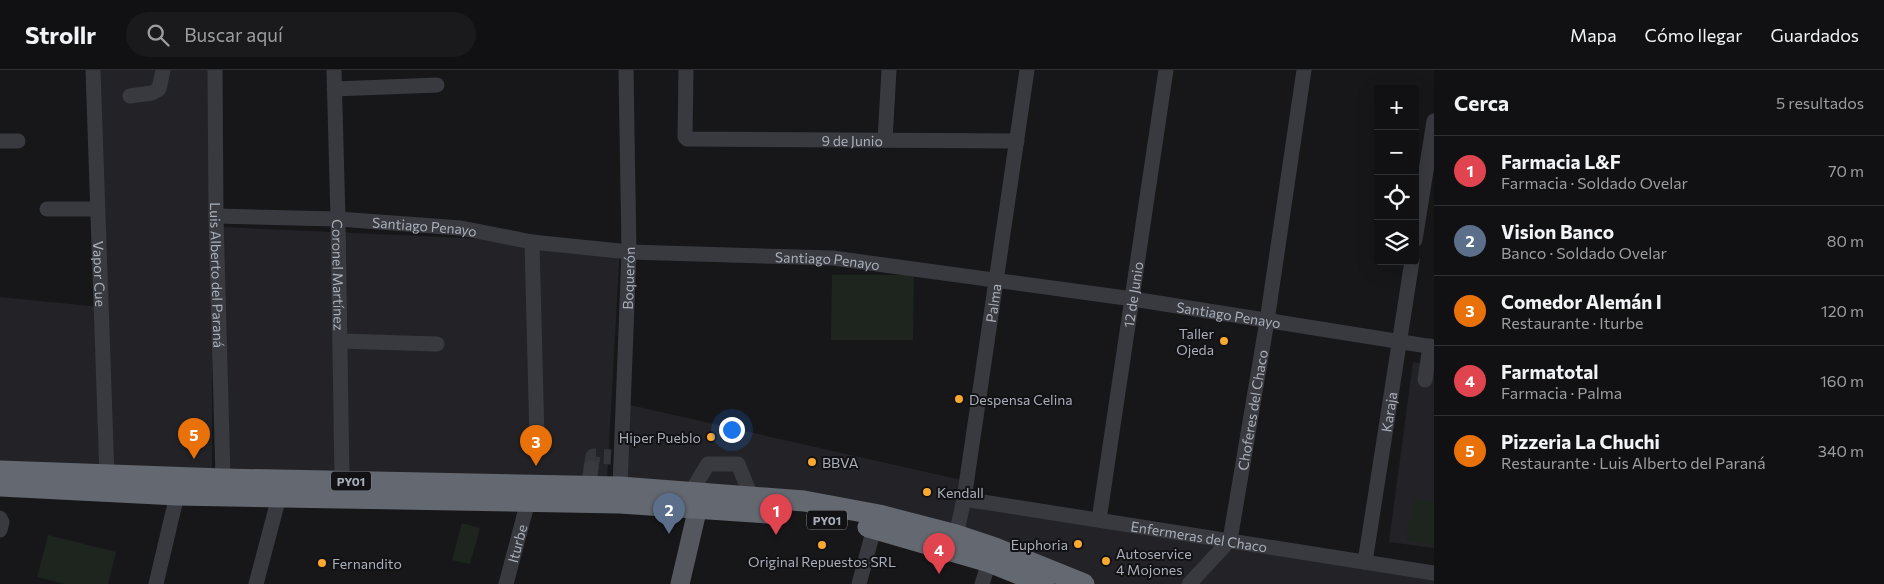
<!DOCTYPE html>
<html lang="es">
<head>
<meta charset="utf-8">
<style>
	:root { --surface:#111114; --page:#1a1a1d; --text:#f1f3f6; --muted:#9c9da0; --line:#303134; --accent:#7c3aed }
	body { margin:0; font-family:Commissioner,sans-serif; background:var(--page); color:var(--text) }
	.controls { position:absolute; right:15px; top:15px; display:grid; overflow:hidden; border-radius:5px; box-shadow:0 5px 20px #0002 }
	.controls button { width:45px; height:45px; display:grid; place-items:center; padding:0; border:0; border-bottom:1px solid var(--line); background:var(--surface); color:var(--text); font:25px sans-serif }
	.you { position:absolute; left:731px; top:359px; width:18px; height:18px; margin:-12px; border:4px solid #fff; border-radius:50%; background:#1a73e8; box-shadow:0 0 0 8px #1a73e833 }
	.badge { display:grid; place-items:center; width:32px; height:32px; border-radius:50%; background:var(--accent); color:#fff; font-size:16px; font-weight:700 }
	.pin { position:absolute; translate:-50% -41px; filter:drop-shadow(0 1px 2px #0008) }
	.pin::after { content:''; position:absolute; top:26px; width:18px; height:15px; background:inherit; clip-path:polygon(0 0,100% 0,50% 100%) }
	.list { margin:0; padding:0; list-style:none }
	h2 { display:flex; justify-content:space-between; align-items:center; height:65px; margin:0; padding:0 20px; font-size:21px }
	h2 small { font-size:16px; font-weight:400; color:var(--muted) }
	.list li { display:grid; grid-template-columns:32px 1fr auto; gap:15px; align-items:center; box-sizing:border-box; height:70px; padding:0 20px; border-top:1px solid var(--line) }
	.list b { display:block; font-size:19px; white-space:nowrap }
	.list p { margin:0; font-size:16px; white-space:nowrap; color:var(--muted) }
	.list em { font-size:16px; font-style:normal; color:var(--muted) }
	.icon { flex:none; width:28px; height:28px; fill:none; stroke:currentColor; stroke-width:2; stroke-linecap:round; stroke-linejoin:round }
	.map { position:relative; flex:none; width:1434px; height:514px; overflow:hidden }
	header { display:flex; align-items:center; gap:30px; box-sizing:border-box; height:70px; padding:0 25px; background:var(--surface); border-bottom:1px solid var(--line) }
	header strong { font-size:24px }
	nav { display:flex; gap:28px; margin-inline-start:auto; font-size:18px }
	.search { width:350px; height:45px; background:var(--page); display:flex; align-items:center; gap:12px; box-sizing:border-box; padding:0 18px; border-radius:28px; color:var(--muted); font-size:19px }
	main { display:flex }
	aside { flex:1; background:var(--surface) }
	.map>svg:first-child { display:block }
	.built { fill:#232327 }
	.green { fill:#1d251e }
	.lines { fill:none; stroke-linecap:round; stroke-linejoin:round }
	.minor-tunnel { stroke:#34353a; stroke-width:15; stroke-dasharray:15 8; stroke-linecap:butt }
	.minor { stroke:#383a3f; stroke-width:15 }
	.major { stroke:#54575e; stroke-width:19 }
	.highway { stroke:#646870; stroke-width:21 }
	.poi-dot { fill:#f9a930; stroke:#121215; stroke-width:2 }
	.labels { text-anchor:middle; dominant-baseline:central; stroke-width:4; stroke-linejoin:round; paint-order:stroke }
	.shield { fill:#121215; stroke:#7c8088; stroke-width:1 }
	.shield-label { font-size:12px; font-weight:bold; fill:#a9afba }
	.street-label { font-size:14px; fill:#a9afba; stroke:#121215 }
	.poi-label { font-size:14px; fill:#a9afba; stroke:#121215; text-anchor:start }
</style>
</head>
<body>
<header>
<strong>Strollr</strong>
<div class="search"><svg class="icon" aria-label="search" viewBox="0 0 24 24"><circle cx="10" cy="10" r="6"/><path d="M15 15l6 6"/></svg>Buscar aquí</div>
<nav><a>Mapa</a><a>Cómo llegar</a><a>Guardados</a></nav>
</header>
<main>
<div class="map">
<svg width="1434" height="514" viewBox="0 0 1434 514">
	<rect width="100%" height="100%" fill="#17171a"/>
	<g class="built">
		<polygon points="93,0 212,0 212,402 0,397 0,227 100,237"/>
		<polygon points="222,157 620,175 607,412 216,403"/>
		<polygon points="1413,292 1434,295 1434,478 1389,472"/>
		<polygon points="621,333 966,411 964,429 1230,470 1186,514 1092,514 948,456 625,411"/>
		<polygon points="1234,474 1434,505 1434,514 1196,514"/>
	</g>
	<g class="green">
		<polygon points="832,205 914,205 913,270 831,270"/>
		<polygon points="1413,430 1434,433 1434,475 1406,470"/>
		<polygon points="462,453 480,458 470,494 452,490"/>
		<polygon points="48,465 116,482 108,514 65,514 37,507"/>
	</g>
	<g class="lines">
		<polyline class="minor-tunnel" points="591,398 593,386 611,387"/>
		<g class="minor">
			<path id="s1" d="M93 0 107 406"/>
			<path id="s2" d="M215 0 216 146 223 409"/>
			<path id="s3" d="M334 0 338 149 342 411"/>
			<path id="s4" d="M686 0 685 67 687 69 1017 71"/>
			<polyline points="334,19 437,15"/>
			<polyline points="130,26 152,23 159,19 163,0"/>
			<polyline points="885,70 889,0"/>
			<polyline points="0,71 18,71"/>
			<polyline points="47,139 96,139"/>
			<path id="s5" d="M216 146 338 149 461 158 532 172 629 182 833 188 1133 229 1434 277"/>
			<polyline points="1415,170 1434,51"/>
			<polyline points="532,172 537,369"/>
			<polyline points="340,271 437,274"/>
			<polyline points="1425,310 1430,276"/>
			<polyline points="589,416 591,398"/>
			<path id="s6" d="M620 417 629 182 626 0"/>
			<polyline points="691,422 708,394 738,394 751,426"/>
			<path id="s7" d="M964 429 1434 503"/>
			<polyline points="0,448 2,452 0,460"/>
			<path id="s8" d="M1099 450 1166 0"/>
			<path id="s9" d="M956 465 964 429 1027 0"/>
			<path id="s10" d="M1365 492 1412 191"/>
			<polyline points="156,514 177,425"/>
			<polyline points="256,514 279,427"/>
			<path id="s11" d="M506 514 528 431"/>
			<polyline points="859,514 874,458"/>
			<polyline points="982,514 989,492"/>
			<path id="s12" d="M1189 514 1230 470 1267 251 1304 0"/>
		</g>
		<polyline class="major" points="680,514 698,437"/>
		<g class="highway">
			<polyline points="0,401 223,409 620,417 804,431 879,445 956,465 995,478 1084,514"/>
			<polyline points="0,416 177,425 620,433 767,443"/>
			<polyline points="868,457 989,492 1044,514"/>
		</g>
	</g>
	<g class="poi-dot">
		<circle cx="1224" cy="271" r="5"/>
		<circle cx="959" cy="329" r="5"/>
		<circle cx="711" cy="367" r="5"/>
		<circle cx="812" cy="392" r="5"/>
		<circle cx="927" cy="422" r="5"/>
		<circle cx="1078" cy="474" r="5"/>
		<circle cx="822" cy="475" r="5"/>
		<circle cx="1106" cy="491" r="5"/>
		<circle cx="322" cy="493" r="5"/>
	</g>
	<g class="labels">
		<g class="shield">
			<rect x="331" y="401.5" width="40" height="19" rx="4"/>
			<rect x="807" y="440.5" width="40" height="19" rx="4"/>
		</g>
		<g class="shield-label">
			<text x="351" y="411">PY01</text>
			<text x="827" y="450">PY01</text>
		</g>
		<g class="street-label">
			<text stroke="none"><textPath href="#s4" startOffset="235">9 de Junio</textPath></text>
			<text stroke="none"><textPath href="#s5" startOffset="209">Santiago Penayo</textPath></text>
			<text stroke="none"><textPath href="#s5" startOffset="614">Santiago Penayo</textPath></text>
			<text stroke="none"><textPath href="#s1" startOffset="204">Vapor Cue</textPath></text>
			<text stroke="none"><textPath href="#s2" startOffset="205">Luis Alberto del Paraná</textPath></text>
			<text stroke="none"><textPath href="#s3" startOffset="205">Coronel Martínez</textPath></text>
			<text stroke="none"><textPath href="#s6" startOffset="209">Boquerón</textPath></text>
			<text stroke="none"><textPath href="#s8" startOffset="228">12 de Junio</textPath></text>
			<text stroke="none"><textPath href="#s9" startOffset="235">Palma</textPath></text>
			<text stroke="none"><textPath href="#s5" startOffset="1019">Santiago Penayo</textPath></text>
			<text stroke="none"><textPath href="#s12" startOffset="192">Choferes del Chaco</textPath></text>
			<text stroke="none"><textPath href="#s10" startOffset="152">Karaja</textPath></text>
			<text stroke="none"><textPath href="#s7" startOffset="238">Enfermeras del Chaco</textPath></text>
			<text stroke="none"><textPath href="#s11" startOffset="42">Iturbe</textPath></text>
		</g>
		<g class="poi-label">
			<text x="1214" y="263" text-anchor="end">Taller<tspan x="1214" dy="16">Ojeda</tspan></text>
			<text x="969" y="329">Despensa Celina</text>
			<text x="701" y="367" text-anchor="end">Hiper Pueblo</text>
			<text x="822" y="392">BBVA</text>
			<text x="937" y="422">Kendall</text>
			<text x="1068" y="474" text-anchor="end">Euphoria</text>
			<text x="1116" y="483">Autoservice<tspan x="1116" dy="16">4 Mojones</tspan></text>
			<text x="822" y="491" text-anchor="middle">Original Repuestos SRL</text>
			<text x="332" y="493">Fernandito</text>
		</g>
	</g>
</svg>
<div class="controls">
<button>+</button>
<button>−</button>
<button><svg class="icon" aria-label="locate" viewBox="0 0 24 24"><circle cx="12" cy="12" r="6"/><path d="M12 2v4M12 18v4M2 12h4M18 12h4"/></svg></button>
<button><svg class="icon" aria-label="layers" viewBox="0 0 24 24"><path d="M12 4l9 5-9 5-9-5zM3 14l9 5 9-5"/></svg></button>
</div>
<div class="you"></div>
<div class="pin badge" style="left:776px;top:465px;background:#e0444e">1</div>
<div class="pin badge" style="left:669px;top:464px;background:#5c6f8a">2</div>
<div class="pin badge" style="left:536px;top:396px;background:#e8710a">3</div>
<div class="pin badge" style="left:939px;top:504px;background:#e0444e">4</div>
<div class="pin badge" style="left:194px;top:389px;background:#e8710a">5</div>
</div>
<aside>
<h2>Cerca<small>5 resultados</small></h2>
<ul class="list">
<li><span class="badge" style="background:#e0444e">1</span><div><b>Farmacia L&amp;F</b><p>Farmacia · Soldado Ovelar</p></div><em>70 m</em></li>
<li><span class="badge" style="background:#5c6f8a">2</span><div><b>Vision Banco</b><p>Banco · Soldado Ovelar</p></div><em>80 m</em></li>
<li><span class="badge" style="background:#e8710a">3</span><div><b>Comedor Alemán I</b><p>Restaurante · Iturbe</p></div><em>120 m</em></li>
<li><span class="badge" style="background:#e0444e">4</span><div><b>Farmatotal</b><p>Farmacia · Palma</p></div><em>160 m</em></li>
<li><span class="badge" style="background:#e8710a">5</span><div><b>Pizzeria La Chuchi</b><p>Restaurante · Luis Alberto del Paraná</p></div><em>340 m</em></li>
</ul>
</aside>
</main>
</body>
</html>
